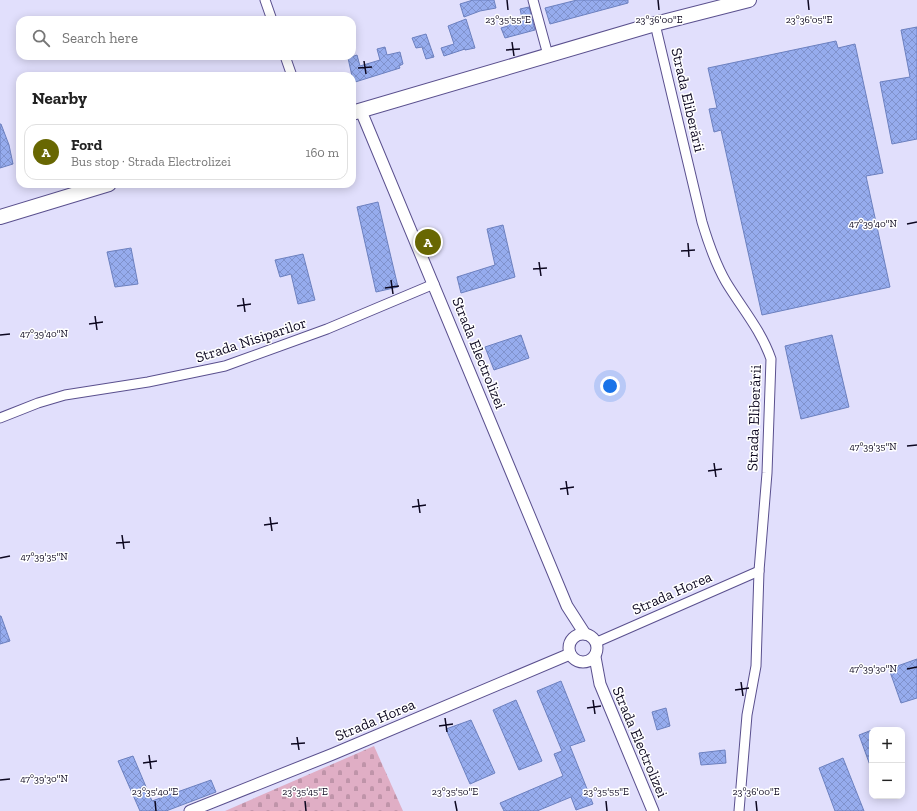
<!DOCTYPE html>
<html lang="en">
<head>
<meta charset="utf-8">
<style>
	:root { --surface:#fff; --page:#f6f6f6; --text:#222; --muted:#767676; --line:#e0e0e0; --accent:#686702 }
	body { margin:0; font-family:"Zilla Slab",serif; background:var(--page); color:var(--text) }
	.controls { position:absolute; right:12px; bottom:12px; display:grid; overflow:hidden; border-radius:8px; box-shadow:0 2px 10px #0003 }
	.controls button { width:36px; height:36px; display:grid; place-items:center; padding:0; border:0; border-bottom:1px solid var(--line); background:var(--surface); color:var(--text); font:20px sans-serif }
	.you { position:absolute; left:610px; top:386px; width:14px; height:14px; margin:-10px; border:3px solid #fff; border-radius:50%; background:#1a73e8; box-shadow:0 0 0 6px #1a73e833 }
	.badge { display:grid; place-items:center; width:26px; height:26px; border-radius:50%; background:var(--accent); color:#fff; font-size:13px; font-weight:700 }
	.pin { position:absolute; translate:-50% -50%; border:2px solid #fff; box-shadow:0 1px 4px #0006 }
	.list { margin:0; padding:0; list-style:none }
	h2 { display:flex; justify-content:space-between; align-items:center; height:52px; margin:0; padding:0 16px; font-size:17px }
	h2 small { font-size:13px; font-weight:400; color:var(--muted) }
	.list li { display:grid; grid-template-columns:26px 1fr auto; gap:12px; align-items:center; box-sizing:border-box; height:56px; margin:0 8px 8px; padding:0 8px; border:1px solid var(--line); border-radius:12px }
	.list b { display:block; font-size:15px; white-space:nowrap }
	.list p { margin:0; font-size:13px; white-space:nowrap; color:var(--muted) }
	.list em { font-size:13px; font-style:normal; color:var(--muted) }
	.icon { flex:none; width:22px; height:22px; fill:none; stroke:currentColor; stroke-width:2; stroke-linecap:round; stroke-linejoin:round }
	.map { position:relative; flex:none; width:917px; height:811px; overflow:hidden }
	.search { position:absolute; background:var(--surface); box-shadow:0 2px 10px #0003; left:16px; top:16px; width:340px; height:44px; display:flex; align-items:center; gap:10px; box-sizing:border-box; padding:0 14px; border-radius:12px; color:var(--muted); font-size:15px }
	.panel { position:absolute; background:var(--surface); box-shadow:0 2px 10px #0003; left:16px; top:72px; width:340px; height:116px; border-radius:12px }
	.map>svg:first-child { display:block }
	.cemetery { fill:url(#cemetery-stones) }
	.building { fill:url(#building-cross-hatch); stroke:#6c80bf }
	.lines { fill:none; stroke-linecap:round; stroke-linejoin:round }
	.minor-casing { stroke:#5a508e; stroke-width:11 }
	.tertiary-casing { stroke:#5a508e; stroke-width:13 }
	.primary-casing { stroke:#5a508e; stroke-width:16 }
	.minor { stroke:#fff; stroke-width:9 }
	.tertiary { stroke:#fff; stroke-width:11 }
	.primary { stroke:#fff; stroke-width:14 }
	.ticks { fill:none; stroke:#0d0820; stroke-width:1.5 }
	.labels { text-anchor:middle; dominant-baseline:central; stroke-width:3; stroke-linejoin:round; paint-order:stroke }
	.street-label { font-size:15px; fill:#0d0820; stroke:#fff }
	.ticks-label { font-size:10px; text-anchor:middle; fill:#0d0820; stroke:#fff; stroke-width:3; stroke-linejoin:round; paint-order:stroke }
</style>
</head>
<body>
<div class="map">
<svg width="917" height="811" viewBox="0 0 917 811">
	<defs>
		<pattern id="cemetery-stones" width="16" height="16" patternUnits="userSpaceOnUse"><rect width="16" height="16" fill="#e0aec5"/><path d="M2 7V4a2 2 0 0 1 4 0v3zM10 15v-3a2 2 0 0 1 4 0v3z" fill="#bf94a9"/></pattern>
		<pattern id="building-cross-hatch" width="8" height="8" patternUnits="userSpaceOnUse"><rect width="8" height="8" fill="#96acee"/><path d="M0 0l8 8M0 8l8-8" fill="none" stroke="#8092cc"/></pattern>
	</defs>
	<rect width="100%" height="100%" fill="#e1dffc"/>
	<polygon class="cemetery" points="374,746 403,811 225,811"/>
	<g class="building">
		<polygon points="473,0 494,0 496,8 480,11 464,17 460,4"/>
		<polygon points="577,0 628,0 628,3 550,24 545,8"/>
		<polygon points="529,7 535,30 505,38 501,28 508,26 507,22 522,18 520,9"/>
		<polygon points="466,19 475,48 465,50 465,49 444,56 441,48 454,44 448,26"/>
		<polygon points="917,27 917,139 892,144 880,82 910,77 901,30"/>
		<polygon points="426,34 434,57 426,59 422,47 416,48 412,38"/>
		<polygon points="836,41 838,48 855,44 883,173 866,176 890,287 762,315 721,130 714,132 709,109 717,108 708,68"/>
		<polygon points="385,47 387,55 400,52 403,64 399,66 400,68 352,83 352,76 348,58 357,55 360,66 380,60 377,49"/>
		<polygon points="0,124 1,124 9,145 13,164 0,168"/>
		<polygon points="378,202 398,287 376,292 357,207"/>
		<polygon points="503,225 515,277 461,293 457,277 495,265 487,229"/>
		<polygon points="131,248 138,284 115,287 107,252"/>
		<polygon points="303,254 315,300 298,304 291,274 280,277 275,260"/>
		<polygon points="521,335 529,358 494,370 485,347"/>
		<polygon points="832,335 849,407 801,419 785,346"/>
		<polygon points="0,616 1,616 10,641 0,644"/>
		<polygon points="917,659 917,698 901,703 889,669"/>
		<polygon points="561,681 585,741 570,746 593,804 576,810 571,797 537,811 504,811 500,803 563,776 554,754 562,751 537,691"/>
		<polygon points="516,700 542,761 519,770 493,710"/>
		<polygon points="666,708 670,726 657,730 652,712"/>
		<polygon points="471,720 495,773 470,784 446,729"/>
		<polygon points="872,730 872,768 871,768 859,735"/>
		<polygon points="725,750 726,763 701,765 699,753"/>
		<polygon points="133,756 152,801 211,780 216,792 166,811 140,811 118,761"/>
		<polygon points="843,758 864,811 835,811 819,768"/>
	</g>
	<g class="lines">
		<g class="minor-casing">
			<g id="minor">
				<polyline points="265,0 272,20"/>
				<polyline points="533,0 548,55"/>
				<path d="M655 24 702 222C708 242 715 263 726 282 741 307 761 330 771 359L767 473 759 571 756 666 747 715 739 811"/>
				<polyline points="285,56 292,76"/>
				<polyline points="0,418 38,403 65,395 148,382 225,366 327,329 434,284"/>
				<polyline points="597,642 759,571"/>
			</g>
		</g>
		<g class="tertiary-casing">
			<g id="tertiary">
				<polyline points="361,111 567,606 585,634"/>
				<circle cx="583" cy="648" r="14"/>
				<polyline points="595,657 600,684 653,811"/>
				<polyline points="190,811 333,754 570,654"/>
			</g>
		</g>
		<g class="primary-casing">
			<g id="primary">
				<polyline points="352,113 655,24 749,0"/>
				<polyline points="0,217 109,184"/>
			</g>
		</g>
		<use href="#minor" class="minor"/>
		<use href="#tertiary" class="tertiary"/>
		<use href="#primary" class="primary"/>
	</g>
	<path class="ticks" d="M507 0 508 10M658 0 659 10M808 0 809 10M512 42 514 56M506 50 520 49M364 61 366 74M358 68 372 67M907 224 917 222M688 243 689 257M681 251 695 250M539 262 541 276M533 269 547 268M391 280 393 294M385 288 399 286M243 298 245 312M237 306 251 304M95 316 97 330M89 324 103 322M0 335 10 334M907 446 917 445M714 463 716 477M708 471 722 469M566 481 568 495M560 489 574 487M418 499 420 513M412 507 426 505M270 517 272 531M264 525 278 523M122 535 124 549M116 543 130 542M0 558 10 556M907 669 917 667M741 682 743 696M735 690 749 688M593 700 595 714M587 708 601 706M445 718 447 732M439 726 453 724M297 737 299 750M291 744 305 743M149 755 151 769M143 763 157 761M0 780 10 779M155 801 156 811M305 801 306 811M455 801 457 811M606 801 607 811M756 801 757 811"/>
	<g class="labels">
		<g class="street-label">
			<text transform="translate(688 100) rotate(77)">Strada Eliberării</text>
			<text transform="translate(251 340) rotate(-18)">Strada Nisiparilor</text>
			<text transform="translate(479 353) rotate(68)">Strada Electrolizei</text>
			<text transform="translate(754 418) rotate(-88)">Strada Eliberării</text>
			<text transform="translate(672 593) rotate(-24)">Strada Horea</text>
			<text transform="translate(375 720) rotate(-23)">Strada Horea</text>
			<text transform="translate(640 742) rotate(67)">Strada Electrolizei</text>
		</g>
	</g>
	<g class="ticks-label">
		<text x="508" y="23">23°35'55"E</text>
		<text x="659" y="23">23°36'00"E</text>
		<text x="809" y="23">23°36'05"E</text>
		<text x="873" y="227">47°39'40"N</text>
		<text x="44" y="337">47°39'40"N</text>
		<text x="873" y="450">47°39'35"N</text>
		<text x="44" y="560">47°39'35"N</text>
		<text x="873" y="672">47°39'30"N</text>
		<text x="44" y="782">47°39'30"N</text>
		<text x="155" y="795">23°35'40"E</text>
		<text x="305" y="795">23°35'45"E</text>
		<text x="455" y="795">23°35'50"E</text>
		<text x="606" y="795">23°35'55"E</text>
		<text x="756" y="795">23°36'00"E</text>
	</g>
</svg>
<div class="controls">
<button>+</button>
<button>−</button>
</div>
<div class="you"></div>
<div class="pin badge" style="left:428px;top:242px">A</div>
<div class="search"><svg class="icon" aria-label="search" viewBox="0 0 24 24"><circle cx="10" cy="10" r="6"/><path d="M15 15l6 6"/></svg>Search here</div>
<section class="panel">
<h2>Nearby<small></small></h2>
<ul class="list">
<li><span class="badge">A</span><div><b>Ford</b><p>Bus stop · Strada Electrolizei</p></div><em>160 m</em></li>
</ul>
</section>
</div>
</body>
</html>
